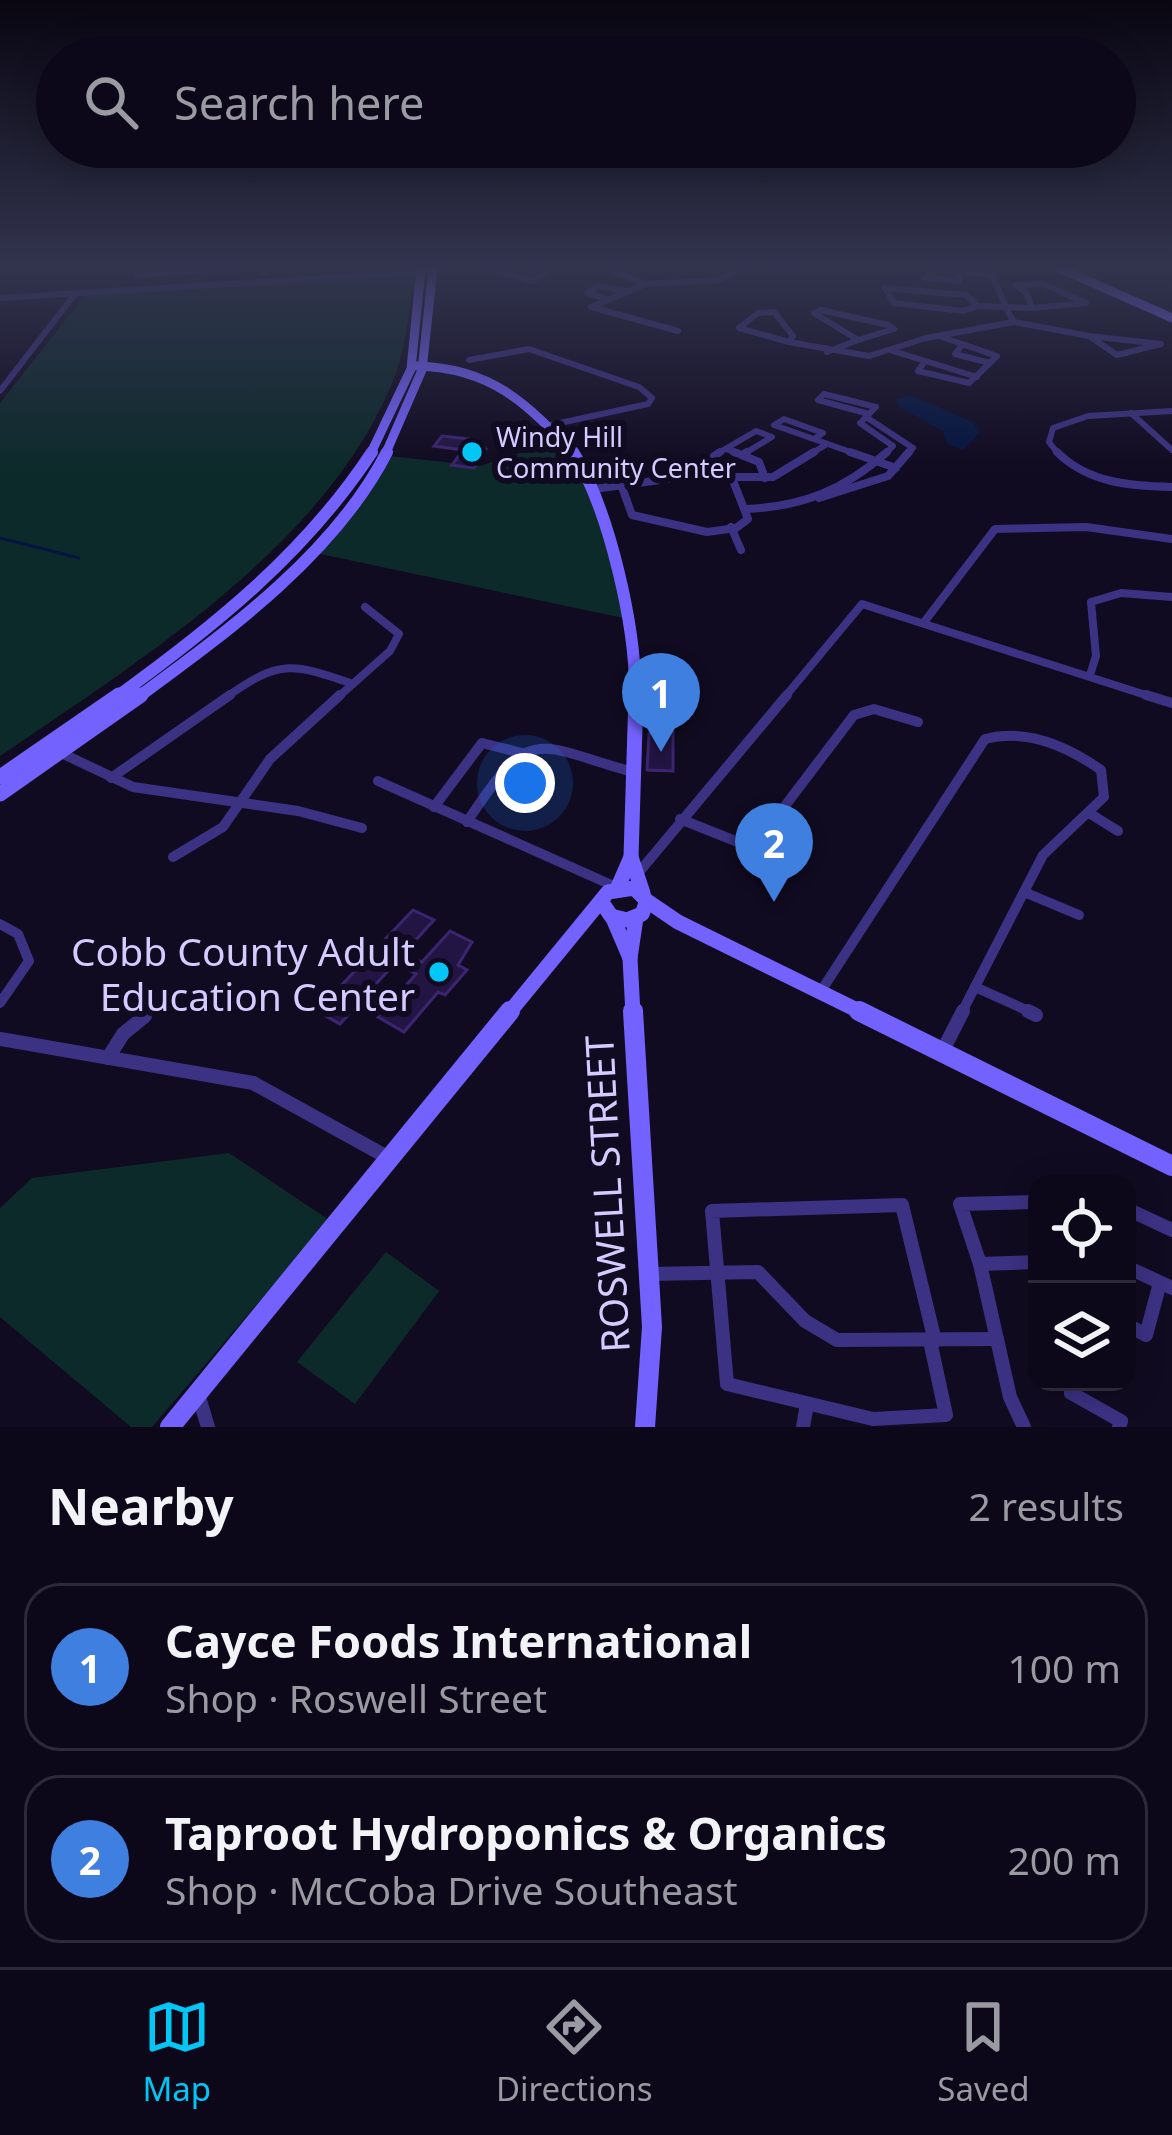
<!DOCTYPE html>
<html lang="en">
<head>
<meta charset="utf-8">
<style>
	:root { --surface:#0d0819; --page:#1b1626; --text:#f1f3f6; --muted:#9a9aa2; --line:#2d2938; --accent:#00c7f6 }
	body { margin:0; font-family:"Noto Sans",sans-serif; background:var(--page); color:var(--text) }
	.controls { position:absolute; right:36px; bottom:36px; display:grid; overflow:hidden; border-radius:24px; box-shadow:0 6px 30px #0003 }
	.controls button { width:108px; height:108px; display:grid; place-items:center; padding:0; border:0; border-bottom:3px solid var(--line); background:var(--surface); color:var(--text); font:60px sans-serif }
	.you { position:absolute; left:525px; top:783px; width:42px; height:42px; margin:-30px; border:9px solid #fff; border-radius:50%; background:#1a73e8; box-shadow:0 0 0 18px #1a73e833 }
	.badge { display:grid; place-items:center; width:78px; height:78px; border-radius:50%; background:var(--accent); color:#fff; font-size:39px; font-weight:700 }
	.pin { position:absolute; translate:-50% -99px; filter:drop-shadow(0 3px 6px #0008) }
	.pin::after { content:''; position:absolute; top:63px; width:42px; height:36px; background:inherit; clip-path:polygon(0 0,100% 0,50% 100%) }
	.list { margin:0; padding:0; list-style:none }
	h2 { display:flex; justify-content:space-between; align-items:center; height:156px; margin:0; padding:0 48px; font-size:51px }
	h2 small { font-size:39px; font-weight:400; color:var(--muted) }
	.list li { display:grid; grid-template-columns:78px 1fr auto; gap:36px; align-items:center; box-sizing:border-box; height:168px; margin:0 24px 24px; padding:0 24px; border:3px solid var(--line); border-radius:36px }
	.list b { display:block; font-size:45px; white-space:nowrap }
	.list p { margin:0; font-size:39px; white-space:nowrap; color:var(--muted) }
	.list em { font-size:39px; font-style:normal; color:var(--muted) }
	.icon { flex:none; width:66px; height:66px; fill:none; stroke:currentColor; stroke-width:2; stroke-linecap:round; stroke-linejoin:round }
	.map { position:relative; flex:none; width:1172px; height:1427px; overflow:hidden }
	.search { position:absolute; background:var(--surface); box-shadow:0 6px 30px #0003; left:36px; right:36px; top:36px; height:132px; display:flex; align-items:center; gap:30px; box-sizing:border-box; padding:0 42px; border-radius:66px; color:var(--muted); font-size:45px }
	.sheet { height:540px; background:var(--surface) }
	nav { display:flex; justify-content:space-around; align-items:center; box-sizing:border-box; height:168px; border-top:3px solid var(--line); background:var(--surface); font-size:33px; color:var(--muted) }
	nav a { display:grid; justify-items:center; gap:6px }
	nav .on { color:var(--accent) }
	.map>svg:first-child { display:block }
	.green { fill:#0d2a2b }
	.water { fill:#051540 }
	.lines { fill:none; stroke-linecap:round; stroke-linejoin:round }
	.stream { stroke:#051540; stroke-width:3 }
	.building { fill:#231543; stroke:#3b2571; stroke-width:3 }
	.street-far3 { stroke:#3c3284; stroke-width:6 }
	.street-far2 { stroke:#3c3284; stroke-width:8 }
	.street-far1 { stroke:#3c3284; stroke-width:10 }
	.street { stroke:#3c3284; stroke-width:14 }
	.secondary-far3 { stroke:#7462ff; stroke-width:9 }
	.secondary-far2 { stroke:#7462ff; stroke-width:12 }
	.secondary-far1 { stroke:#7462ff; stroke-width:15 }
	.secondary { stroke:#7462ff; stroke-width:20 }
	.poi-dot { fill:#00c7f6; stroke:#110b21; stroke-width:4.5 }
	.labels { text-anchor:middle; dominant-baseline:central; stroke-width:12; stroke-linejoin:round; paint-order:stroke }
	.far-poi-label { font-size:27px; fill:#d5cbff; stroke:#110b21; text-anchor:start }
	.near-poi-label { font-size:39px; fill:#d5cbff; stroke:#110b21; text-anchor:end }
	.near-street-label { font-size:39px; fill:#d5cbff; stroke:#110b21 }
</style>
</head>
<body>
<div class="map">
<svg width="1172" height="1427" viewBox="0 0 1172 1427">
	<rect width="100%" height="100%" fill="#110b21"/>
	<g class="green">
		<path d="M415 274C409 305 407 342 396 373 333 541 142 659 0 756V403L86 294Z"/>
		<polygon points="560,440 595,475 620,554 628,619 311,552 389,456 480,466"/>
		<polygon points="229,1153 329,1220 152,1427 131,1427 0,1317 0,1208 32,1178"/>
		<polygon points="386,1252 439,1291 355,1404 297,1362"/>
	</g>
	<polygon class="water" points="910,395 971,421 980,432 963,450 946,443 943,431 899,407 895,400"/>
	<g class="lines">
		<polyline class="stream" points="0,538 79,558"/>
	</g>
	<g class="building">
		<polygon points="442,436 477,440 486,449 474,468 452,465 463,450 434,446"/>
		<polygon points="654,731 673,732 673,771 647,770 649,734"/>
		<polygon points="413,910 434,920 404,953 422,962 450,931 472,942 458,965 467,970 445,995 438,992 404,1032 378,1017 416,974 395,963 340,1024 317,1011"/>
	</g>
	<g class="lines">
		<g class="street-far3">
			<polyline points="264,268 264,273"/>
			<polyline points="486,268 532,281 547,272 531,268"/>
			<polyline points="616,268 613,271 646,284"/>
			<polyline points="774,268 793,268"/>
			<polyline points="938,268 925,278 959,281 957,272 947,268"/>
			<path d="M987 268C1000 287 1002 304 1014 322L1089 336"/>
			<polyline points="957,272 988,274"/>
			<polyline points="136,275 234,268"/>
			<polygon points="1043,284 1086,303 1032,308 1026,292 1015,285"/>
			<polygon points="885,288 966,295 978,306 963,311 894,303"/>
			<polyline points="0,298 421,272"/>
			<polyline points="605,298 587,293 599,286 625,291"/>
			<polyline points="978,306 1032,308"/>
			<polygon points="821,310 888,325 894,329 858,340 814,313"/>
			<polygon points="774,312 793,336 789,342 739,328 758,313"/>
			<polyline points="678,331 591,307 646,284 719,280 742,268"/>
			<polygon points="1089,336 1161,344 1117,355"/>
			<polyline points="789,342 869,356 926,338 1014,322"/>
			<polyline points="962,345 955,354 990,363"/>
			<polyline points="893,351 977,377"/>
			<polyline points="827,352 858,340"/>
			<polyline points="469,360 529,349 639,387 652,398 648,404 546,426"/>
			<polyline points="923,364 918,371 969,383 997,356 939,336"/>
			<polyline points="0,391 75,294"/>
			<polygon points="824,394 876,407 869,414 818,400"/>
			<polyline points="1131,413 1172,450"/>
			<polyline points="869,414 860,423 893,446 884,455"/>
			<polyline points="866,417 913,448 907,455"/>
			<polyline points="814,439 823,433 784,419 774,425 859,455"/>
			<polyline points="726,449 742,455"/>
			<polyline points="715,455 756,431 772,437 742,455"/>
			<polyline points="809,455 827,444"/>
			<polyline points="1059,455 1049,442 1053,428 1088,416 1172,411"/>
		</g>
		<g class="street-far2">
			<polyline points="734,452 759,462 765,478"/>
			<polyline points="850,452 896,468"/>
			<path d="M1057 452C1088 483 1130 486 1172 487"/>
			<polyline points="742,455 747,452"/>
			<polyline points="714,456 720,452"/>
			<polyline points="622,487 632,515 707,532 736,528 748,519 732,478"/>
			<polyline points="594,489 682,477 773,477 814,452"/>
			<polyline points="819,498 888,476 909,452"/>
			<path d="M745 509C802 507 844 490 887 452"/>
			<polyline points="731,527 741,550"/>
			<polyline points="925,621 995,529 1086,527 1172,539"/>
			<polyline points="1090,675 1096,656 1091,602 1121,593 1172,597"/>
			<path d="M225 698C280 659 291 663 353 684"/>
			<polyline points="337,698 390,651 399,634 365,607"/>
			<polyline points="784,698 862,604 1155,698"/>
		</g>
		<g class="street-far1">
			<polyline points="1146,695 1172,703"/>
			<polyline points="59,752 133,787 298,811 362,828"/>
			<polyline points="111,778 230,695"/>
			<polyline points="378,781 616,887"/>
			<polyline points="434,807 482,743 526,754"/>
			<polyline points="1089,813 1118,831"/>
			<polyline points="680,819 753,848 854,715 874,709 918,722"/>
			<path d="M467 822C533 723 532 744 633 772"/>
			<polyline points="173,857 223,827 270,759 340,695"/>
			<polyline points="640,871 787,695"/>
			<polyline points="1024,892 1079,915"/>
			<polyline points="0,924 18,934 29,961 0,1003"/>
			<polyline points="975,987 1035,1014"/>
			<path d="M821 991 985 739C1027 728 1067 746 1101 770L1104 797 1043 855 961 1014"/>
		</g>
		<g class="street">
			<polyline points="1028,1011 1036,1015"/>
			<polyline points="0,1039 253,1083 387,1157"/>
			<polyline points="942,1052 963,1011"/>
			<polyline points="108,1058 123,1034 145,1016"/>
			<polyline points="1127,1209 1172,1230"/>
			<polyline points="980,1264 960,1204 1037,1202"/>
			<polyline points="1127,1267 1172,1288"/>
			<polyline points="649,1274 758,1272 805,1321 837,1340 997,1339"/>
			<polyline points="1127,1325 1146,1335 1160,1283"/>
			<polyline points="930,1341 946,1415 873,1419 727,1384 712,1211 902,1205 935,1341"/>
			<polyline points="1074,1382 1071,1393 1121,1421 1119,1427"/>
			<polyline points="198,1394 208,1427"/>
			<polyline points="803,1427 807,1404"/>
			<polyline points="1024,1427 1010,1397 980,1264 1037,1262"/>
		</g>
		<g class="secondary-far3">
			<polyline points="1059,268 1172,318"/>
			<path d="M417 366C491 368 526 402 575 455"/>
			<polyline points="370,455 411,369 421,268"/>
			<polyline points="385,455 422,370 433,268"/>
		</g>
		<g class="secondary-far2">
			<path d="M573 452C609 508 637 630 635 698"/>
			<path d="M115 698C212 628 305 554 372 452"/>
			<path d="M137 698C227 632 335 554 387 452"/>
		</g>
		<g class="secondary-far1">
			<polyline points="0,777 119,695"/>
			<polyline points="0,794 141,695"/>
			<polyline points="631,857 643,893"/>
			<polyline points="618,887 631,857 636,695"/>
			<polyline points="647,901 678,922 865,1014"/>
			<polyline points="612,916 630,958"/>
			<polyline points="508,1014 608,892 634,888 647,901 642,914 627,920 611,916 603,904"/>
			<polyline points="633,1014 630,958 636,918"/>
		</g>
		<g class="secondary">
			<polyline points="633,1011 652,1327 645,1427"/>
			<polyline points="859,1011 1172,1166"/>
			<polyline points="170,1427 510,1011"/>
		</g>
	</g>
	<linearGradient id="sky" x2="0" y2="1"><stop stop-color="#090612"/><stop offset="0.57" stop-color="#32344e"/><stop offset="1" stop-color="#32344e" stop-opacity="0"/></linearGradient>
	<rect width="1172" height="468" fill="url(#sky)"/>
	<g class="poi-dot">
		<circle cx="472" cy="452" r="12"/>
		<circle cx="439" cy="972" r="12"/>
	</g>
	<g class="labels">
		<g class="far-poi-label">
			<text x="496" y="436">Windy Hill<tspan x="496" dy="31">Community Center</tspan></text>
		</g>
		<g class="near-poi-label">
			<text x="415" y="950">Cobb County Adult<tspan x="415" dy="45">Education Center</tspan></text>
		</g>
		<g class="near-street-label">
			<text transform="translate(606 1194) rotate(-93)">ROSWELL STREET</text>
		</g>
	</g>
</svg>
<div class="controls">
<button><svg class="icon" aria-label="locate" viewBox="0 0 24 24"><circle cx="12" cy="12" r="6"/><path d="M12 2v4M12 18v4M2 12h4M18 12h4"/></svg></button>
<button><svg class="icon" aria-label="layers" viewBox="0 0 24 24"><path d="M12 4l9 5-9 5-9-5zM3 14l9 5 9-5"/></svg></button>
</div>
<div class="you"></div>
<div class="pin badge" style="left:661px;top:752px;background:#3f7fe0">1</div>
<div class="pin badge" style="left:774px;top:902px;background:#3f7fe0">2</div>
<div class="search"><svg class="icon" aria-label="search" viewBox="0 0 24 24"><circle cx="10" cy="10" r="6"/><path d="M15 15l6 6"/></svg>Search here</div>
</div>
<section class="sheet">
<h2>Nearby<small>2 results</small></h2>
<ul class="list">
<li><span class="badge" style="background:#3f7fe0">1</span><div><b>Cayce Foods International</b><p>Shop · Roswell Street</p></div><em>100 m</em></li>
<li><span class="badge" style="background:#3f7fe0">2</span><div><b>Taproot Hydroponics &amp; Organics</b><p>Shop · McCoba Drive Southeast</p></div><em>200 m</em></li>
</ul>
</section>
<nav>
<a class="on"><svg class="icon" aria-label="map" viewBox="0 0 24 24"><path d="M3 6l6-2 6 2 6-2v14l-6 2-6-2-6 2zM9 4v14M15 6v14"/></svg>Map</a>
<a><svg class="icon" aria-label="directions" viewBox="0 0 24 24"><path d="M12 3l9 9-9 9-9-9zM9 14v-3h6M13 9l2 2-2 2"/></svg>Directions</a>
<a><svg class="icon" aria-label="saved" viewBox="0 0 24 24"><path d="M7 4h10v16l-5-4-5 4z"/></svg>Saved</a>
</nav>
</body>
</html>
